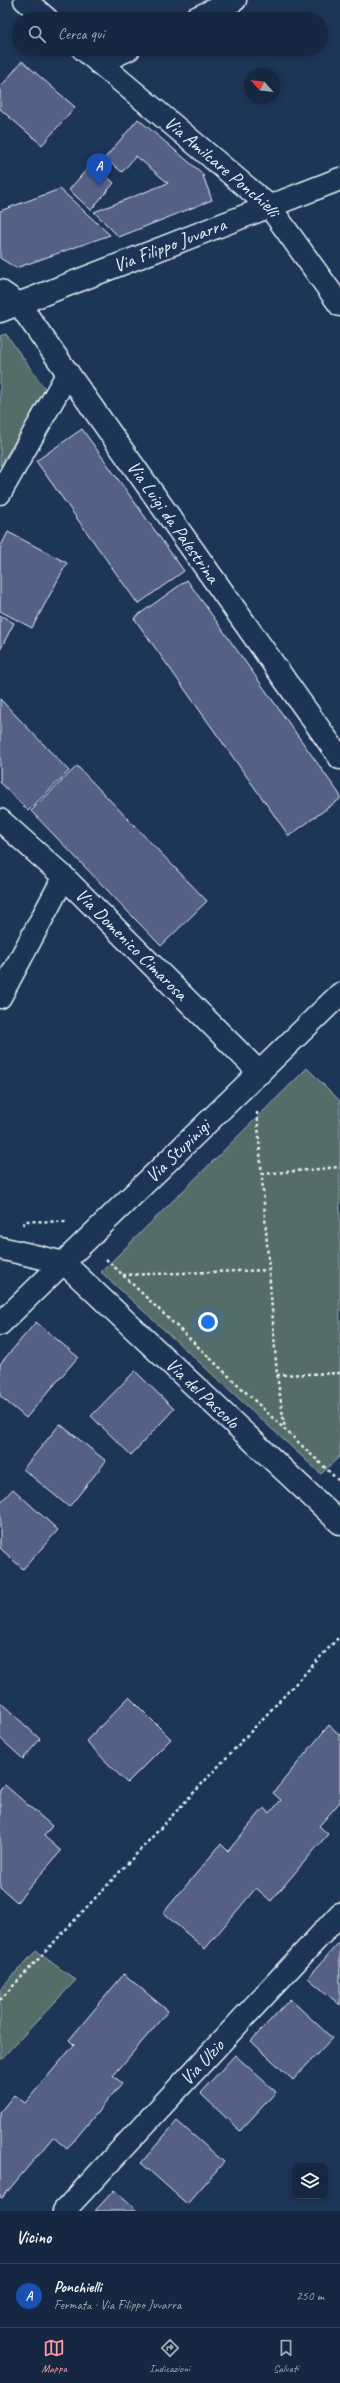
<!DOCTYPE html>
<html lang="it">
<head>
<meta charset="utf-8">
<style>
	:root { --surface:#162841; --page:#1f3048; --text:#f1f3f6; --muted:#9ea6b1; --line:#35445a; --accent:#ff9aa2 }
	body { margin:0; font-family:Caveat,sans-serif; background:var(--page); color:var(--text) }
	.controls { position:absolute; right:12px; bottom:12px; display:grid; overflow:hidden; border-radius:8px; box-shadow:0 2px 6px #0003 }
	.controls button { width:36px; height:36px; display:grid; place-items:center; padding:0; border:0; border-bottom:1px solid var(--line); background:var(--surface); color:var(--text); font:20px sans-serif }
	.compass { position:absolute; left:244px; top:68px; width:36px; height:36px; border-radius:50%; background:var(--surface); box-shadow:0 2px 6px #0003; rotate:297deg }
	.you { position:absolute; left:208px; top:1322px; width:14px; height:14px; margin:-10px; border:3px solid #fff; border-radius:50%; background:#1a73e8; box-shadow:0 0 0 6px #1a73e833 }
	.badge { display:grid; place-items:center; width:26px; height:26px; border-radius:50%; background:var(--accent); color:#fff; font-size:13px; font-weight:700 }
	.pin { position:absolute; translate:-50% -33px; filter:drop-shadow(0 1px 2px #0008) }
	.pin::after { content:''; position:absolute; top:21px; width:14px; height:12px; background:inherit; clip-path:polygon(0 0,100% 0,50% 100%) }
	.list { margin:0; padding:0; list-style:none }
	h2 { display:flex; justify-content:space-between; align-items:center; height:52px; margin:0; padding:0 16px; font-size:17px }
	h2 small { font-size:13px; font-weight:400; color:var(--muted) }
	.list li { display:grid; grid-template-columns:26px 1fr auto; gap:12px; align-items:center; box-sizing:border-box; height:64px; padding:0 16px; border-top:1px solid var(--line) }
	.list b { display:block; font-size:15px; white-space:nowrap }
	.list p { margin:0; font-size:13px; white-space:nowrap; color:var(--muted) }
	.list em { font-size:13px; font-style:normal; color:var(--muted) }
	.icon { flex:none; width:22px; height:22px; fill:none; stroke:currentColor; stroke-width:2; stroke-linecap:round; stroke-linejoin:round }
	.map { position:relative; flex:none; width:340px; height:2211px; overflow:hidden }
	.search { position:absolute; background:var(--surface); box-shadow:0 2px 6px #0003; left:12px; right:12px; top:12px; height:44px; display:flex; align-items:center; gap:10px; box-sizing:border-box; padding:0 14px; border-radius:22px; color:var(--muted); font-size:15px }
	.sheet { height:116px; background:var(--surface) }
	nav { display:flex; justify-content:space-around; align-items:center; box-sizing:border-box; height:56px; border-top:1px solid var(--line); background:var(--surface); font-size:11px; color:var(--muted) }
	nav a { display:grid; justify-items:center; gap:2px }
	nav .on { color:var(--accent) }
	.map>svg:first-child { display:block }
	.green { fill:#556d69; stroke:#9eafb0 }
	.building { fill:#575f86; stroke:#e8f1f8 }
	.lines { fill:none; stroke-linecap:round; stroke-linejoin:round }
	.street-casing { stroke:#e8f1f8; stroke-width:25 }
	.path { stroke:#e8f1f8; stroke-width:2.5; stroke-dasharray:3 3; stroke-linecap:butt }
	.street { stroke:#1d3557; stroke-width:22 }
	.labels { text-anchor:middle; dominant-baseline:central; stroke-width:4; stroke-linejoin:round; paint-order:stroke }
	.street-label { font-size:19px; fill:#e8f1f8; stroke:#1d3557 }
</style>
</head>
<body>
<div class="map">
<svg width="340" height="2211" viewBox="0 0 340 2211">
	<rect width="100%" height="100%" fill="#1d3557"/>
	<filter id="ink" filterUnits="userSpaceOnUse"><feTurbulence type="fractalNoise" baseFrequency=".025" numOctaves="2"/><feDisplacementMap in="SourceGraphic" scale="8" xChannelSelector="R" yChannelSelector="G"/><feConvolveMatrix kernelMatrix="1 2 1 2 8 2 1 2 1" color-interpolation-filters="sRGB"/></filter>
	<g filter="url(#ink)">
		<g class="green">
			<polygon points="6,334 46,390 0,466 0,336"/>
			<polygon points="307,1068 340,1101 340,1456 321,1474 101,1272"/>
			<polygon points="36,1951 76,1980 0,2060 0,1989"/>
		</g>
		<g class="building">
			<polygon points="22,61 75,107 42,145 0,109 0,88"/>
			<polygon points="138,119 202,173 212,200 119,237 94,212 168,183 136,156 122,172 105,158"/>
			<polygon points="92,163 114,183 91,210 69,190"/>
			<polygon points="60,189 110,235 16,268 0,258 0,211"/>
			<polygon points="82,429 184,571 138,604 36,461"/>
			<polygon points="8,532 67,563 32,628 0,611 0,548"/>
			<polygon points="187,580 340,795 340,799 289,836 134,618"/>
			<polygon points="0,615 14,623 0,650"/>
			<polygon points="0,699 69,771 28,811 0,782"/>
			<polygon points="77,766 207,901 161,946 31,811"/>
			<polygon points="36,1322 78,1357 26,1418 0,1396 0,1364"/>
			<polygon points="135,1371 174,1409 131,1455 91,1416"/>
			<polygon points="60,1424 106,1461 69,1507 23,1469"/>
			<polygon points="13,1489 58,1530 23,1569 0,1548 0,1503"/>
			<polygon points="129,1697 171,1739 127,1783 86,1741"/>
			<polygon points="0,1702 40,1739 23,1759 0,1738"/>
			<polygon points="329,1725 340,1735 340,1802 319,1826 328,1834 271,1901 256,1888 205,1949 163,1913 221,1844 228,1851 264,1808 270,1813 281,1800 273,1793"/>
			<polygon points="5,1785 52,1826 44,1836 61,1851 17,1902 0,1887 0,1790"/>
			<polygon points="340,1941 340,2005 308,1978"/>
			<polygon points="124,1974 168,2011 113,2076 122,2083 67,2149 53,2137 2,2198 0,2197 0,2112 14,2095 25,2103 74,2045 69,2040"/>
			<polygon points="290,1999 332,2038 293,2080 251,2041"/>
			<polygon points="235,2055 276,2092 240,2131 200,2093"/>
			<polygon points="177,2121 224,2162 187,2204 141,2163"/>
			<polygon points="114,2190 137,2211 95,2211"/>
		</g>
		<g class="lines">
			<g class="street-casing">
				<g id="street">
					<polyline points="25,0 47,19"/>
					<polyline points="194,19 235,0"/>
					<path id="s1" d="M83 49 269 206 340 305"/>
					<polyline points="99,63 129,49"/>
					<path id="s2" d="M0 291 19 304 340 758"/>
					<path id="s3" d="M0 311 340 179"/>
					<polyline points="0,493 68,373"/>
					<path id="s4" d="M0 820 64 877 260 1073"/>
					<polyline points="0,997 64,877"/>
					<polyline points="0,1248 64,1263"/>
					<path id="s5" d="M64 1263 340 1523"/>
					<path id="s6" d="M0 1324 340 994"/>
					<path id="s7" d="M64 2211 340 1914"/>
				</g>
			</g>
			<g class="path">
				<polyline points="257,1112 277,1375 285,1430"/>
				<polyline points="262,1174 340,1167"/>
				<polyline points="23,1225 25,1221 66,1222"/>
				<polyline points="106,1259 340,1482"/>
				<polyline points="123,1275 269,1270"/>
				<polyline points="277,1375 340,1373"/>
				<polyline points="0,2000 340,1636"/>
			</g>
			<use href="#street" class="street"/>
		</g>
	</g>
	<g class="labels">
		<g class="street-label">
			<text stroke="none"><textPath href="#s1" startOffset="182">Via Amilcare Ponchielli</textPath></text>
			<text stroke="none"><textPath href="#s3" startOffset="182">Via Filippo Juvarra</textPath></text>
			<text stroke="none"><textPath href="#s2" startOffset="290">Via Luigi da Palestrina</textPath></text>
			<text stroke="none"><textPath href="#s4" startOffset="181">Via Domenico Cimarosa</textPath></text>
			<text stroke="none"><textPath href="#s6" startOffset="248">Via Stupinigi</textPath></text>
			<text stroke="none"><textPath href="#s5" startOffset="190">Via del Pascolo</textPath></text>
			<text stroke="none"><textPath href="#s7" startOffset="203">Via Ulzio</textPath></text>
		</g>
	</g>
</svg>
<div class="controls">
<button><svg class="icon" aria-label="layers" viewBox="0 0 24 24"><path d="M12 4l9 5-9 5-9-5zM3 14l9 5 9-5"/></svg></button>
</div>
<svg class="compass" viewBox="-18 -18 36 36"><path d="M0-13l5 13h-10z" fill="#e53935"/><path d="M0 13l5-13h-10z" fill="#9ea6b1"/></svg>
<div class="you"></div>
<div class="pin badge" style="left:99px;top:186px;background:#1a4fb4">A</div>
<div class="search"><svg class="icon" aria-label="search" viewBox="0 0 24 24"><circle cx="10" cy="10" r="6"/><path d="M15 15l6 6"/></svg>Cerca qui</div>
</div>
<section class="sheet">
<h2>Vicino<small></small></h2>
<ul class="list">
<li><span class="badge" style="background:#1a4fb4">A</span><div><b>Ponchielli</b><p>Fermata · Via Filippo Juvarra</p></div><em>250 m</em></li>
</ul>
</section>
<nav>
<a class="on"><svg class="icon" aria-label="map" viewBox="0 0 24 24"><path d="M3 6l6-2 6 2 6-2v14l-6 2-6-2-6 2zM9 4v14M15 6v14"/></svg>Mappa</a>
<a><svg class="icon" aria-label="directions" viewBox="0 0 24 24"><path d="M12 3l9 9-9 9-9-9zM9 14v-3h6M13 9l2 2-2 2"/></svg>Indicazioni</a>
<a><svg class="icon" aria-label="saved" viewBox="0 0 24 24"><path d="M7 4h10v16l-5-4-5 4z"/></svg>Salvati</a>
</nav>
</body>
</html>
